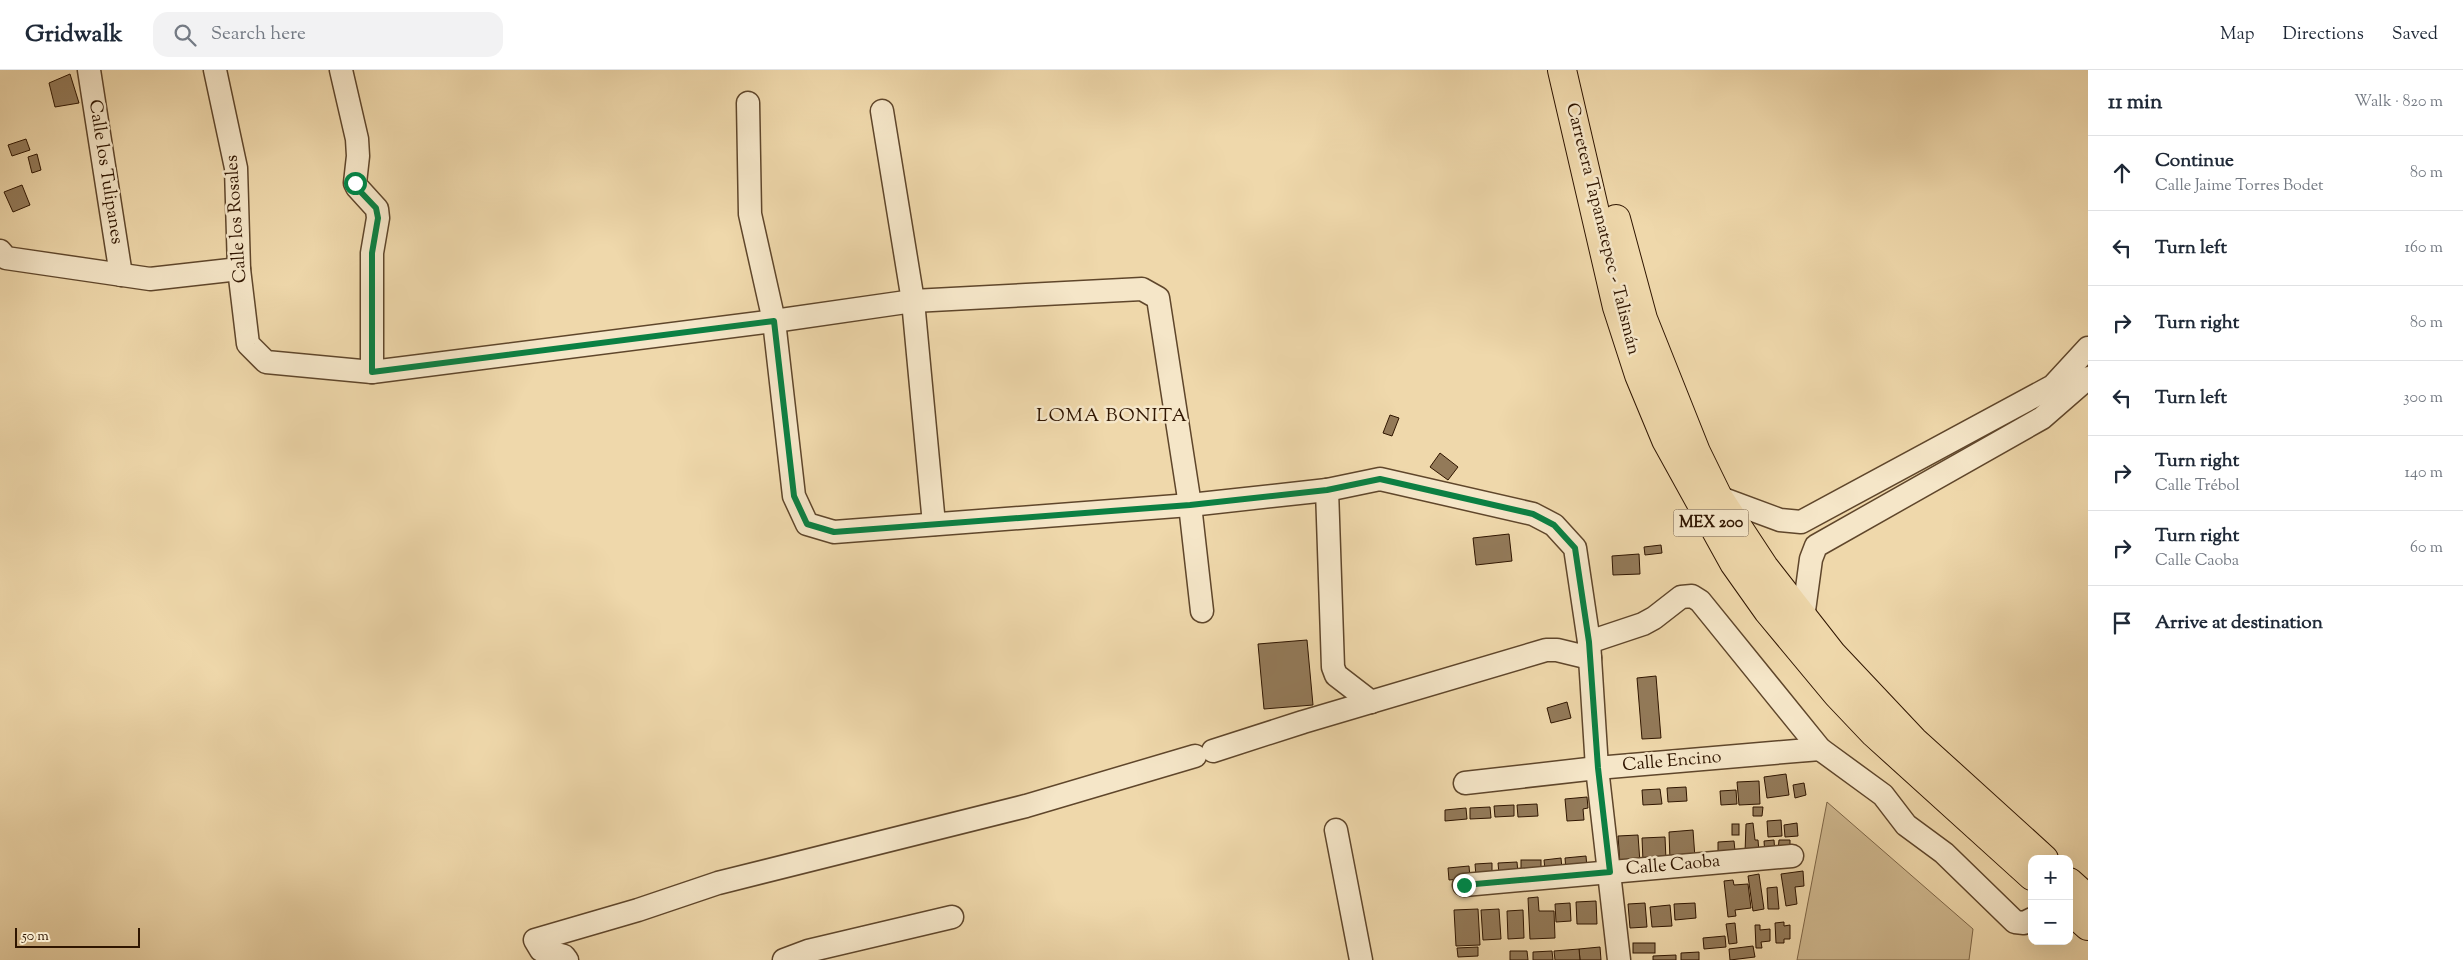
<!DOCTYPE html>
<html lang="en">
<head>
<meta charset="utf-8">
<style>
	:root { --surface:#fff; --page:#f2f2f3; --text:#1f2937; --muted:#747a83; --line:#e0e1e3 }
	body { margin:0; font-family:"Sorts Mill Goudy",serif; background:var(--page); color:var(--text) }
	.controls { position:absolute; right:15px; bottom:15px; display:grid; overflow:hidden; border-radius:10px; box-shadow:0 5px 20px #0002 }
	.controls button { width:45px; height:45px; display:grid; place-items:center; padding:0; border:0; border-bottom:1px solid var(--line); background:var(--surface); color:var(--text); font:25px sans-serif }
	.scale { position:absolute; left:15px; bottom:12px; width:125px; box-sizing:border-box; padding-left:5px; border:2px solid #2f1500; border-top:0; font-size:14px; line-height:18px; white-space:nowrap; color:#2f1500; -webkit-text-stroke:4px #f5e6c8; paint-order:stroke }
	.stop { position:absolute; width:15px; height:15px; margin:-11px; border:4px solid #0b8043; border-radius:50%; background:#fff }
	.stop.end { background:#0b8043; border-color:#fff; box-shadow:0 1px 5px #0008 }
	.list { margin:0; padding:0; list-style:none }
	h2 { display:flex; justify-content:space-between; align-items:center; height:65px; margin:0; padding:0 20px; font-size:21px }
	h2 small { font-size:16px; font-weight:400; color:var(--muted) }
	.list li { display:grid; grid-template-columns:32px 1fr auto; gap:15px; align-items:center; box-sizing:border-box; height:75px; padding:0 20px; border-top:1px solid var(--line) }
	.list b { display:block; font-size:19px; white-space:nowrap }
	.list p { margin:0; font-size:16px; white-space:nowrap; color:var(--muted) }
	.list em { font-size:16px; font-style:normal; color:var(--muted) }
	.icon { flex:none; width:28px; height:28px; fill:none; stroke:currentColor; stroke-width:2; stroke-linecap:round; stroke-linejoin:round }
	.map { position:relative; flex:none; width:2088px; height:890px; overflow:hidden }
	header { display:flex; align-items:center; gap:30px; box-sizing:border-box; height:70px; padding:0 25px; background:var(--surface); border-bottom:1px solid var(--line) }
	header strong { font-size:24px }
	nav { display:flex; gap:28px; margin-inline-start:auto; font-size:18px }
	.search { width:350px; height:45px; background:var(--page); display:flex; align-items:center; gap:12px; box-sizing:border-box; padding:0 18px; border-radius:15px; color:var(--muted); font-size:19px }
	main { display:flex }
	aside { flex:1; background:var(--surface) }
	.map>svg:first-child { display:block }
	.green { fill:#ceb78e; stroke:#7e6647 }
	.building { fill:#937a59; stroke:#2f1500 }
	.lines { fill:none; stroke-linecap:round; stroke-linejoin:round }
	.minor-casing { stroke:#5f462b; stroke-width:25 }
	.highway-casing { stroke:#2f1500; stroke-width:30 }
	.minor { stroke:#f5e6c8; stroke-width:22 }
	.highway { stroke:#efd8ab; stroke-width:28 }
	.route { stroke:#0b8043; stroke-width:6 }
	.labels { text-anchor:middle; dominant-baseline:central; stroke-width:5; stroke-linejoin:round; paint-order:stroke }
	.shield { fill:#f5e6c8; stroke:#6a543c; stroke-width:1 }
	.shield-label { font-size:16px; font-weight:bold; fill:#2f1500 }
	.street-label { font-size:18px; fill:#2f1500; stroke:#f5e6c8 }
	.neighbourhood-label { font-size:19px; letter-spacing:1px; fill:#2f1500; stroke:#f5e6c8 }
</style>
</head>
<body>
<header>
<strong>Gridwalk</strong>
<div class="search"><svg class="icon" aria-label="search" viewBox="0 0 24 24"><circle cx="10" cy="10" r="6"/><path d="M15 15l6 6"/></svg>Search here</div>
<nav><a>Map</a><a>Directions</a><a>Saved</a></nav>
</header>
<main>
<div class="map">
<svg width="2088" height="890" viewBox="0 0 2088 890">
	<rect width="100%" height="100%" fill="#efd8ab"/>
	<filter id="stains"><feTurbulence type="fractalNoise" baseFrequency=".004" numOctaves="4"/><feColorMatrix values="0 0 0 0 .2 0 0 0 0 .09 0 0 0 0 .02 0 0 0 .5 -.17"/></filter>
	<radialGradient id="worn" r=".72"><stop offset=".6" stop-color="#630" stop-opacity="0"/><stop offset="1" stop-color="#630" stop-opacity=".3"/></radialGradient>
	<polygon class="green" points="1827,732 1973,859 1969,890 1797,890"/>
	<g class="building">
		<polygon points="70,4 79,33 55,37 49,13"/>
		<polygon points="26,69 30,80 12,86 8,75"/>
		<polygon points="37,84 41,100 32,103 28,87"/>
		<polygon points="22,115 30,135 13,142 4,122"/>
		<polygon points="1390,345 1399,348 1392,366 1383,363"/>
		<polygon points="1440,383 1458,397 1448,410 1430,397"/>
		<polygon points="1509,464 1512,491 1476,495 1473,468"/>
		<polygon points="1661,475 1662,483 1645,485 1644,477"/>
		<polygon points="1639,484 1640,504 1613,505 1612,486"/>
		<polygon points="1307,570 1313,635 1264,639 1258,574"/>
		<polygon points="1656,606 1661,668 1642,669 1637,608"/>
		<polygon points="1567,632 1571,648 1551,653 1547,638"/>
		<polygon points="1786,704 1789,725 1767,728 1764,707"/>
		<polygon points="1759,711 1760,734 1739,735 1737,712"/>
		<polygon points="1804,713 1806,725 1795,728 1793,715"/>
		<polygon points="1686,717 1687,731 1668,732 1667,718"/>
		<polygon points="1660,719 1662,734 1643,735 1642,720"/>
		<polygon points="1736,720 1737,734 1721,735 1720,721"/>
		<polygon points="1587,727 1588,738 1583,739 1584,750 1567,751 1565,729"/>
		<polygon points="1537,734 1538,746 1518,747 1517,735"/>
		<polygon points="1514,735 1514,746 1495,747 1494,736"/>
		<polygon points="1490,737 1491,748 1470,749 1470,738"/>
		<polygon points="1753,737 1763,737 1762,746 1753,746"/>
		<polygon points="1466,738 1467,749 1445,751 1445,740"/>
		<polygon points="1781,750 1782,766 1768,767 1767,751"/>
		<polygon points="1753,753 1755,770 1758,770 1759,782 1745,783 1746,754"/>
		<polygon points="1797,753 1798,766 1785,767 1784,755"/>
		<rect x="1732" y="754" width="7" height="11"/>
		<polygon points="1693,760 1695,788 1670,790 1669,762"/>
		<polygon points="1638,765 1640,793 1620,794 1618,766"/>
		<polygon points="1665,767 1666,790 1643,791 1642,768"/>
		<polygon points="1774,770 1775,784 1765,785 1764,771"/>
		<polygon points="1779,770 1790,770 1790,781 1778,781"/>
		<polygon points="1734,771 1735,781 1718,783 1718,772"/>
		<polygon points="1586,786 1587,798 1566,800 1565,788"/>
		<polygon points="1561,788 1562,799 1545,800 1544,790"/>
		<rect x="1521" y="790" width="20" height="11"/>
		<polygon points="1517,792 1518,803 1499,804 1498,793"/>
		<polygon points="1492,793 1492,805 1476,806 1475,794"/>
		<polygon points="1469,796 1470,808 1449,810 1448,798"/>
		<polygon points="1803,801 1804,816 1795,817 1797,834 1786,836 1781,804"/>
		<polygon points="1759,804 1764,839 1753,841 1748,806"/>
		<polygon points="1733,810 1734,815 1748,814 1751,838 1735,840 1736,846 1728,847 1724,811"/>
		<polygon points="1777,817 1779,839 1768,839 1767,818"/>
		<polygon points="1538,827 1539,841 1554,841 1555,868 1530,869 1528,828"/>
		<polygon points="1596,831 1597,854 1577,854 1576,832"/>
		<polygon points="1570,833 1571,851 1556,852 1555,834"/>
		<polygon points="1645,833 1647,857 1630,858 1628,834"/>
		<polygon points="1695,833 1696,848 1675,850 1674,834"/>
		<polygon points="1670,835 1672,856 1652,857 1650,837"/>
		<polygon points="1478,839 1480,875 1456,876 1454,840"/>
		<polygon points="1499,839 1501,869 1483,870 1481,840"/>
		<polygon points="1523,840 1524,868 1508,869 1507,841"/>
		<polygon points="1784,852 1784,856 1790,855 1790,869 1784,869 1784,873 1776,873 1775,853"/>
		<polygon points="1735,853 1737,873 1729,874 1726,854"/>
		<polygon points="1755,855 1760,855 1760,860 1770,859 1770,871 1761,872 1762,878 1756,878"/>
		<polygon points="1725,866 1726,877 1704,879 1703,868"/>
		<rect x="1633" y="873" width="22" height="10"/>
		<polygon points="1753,876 1755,887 1730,890 1729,879"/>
		<polygon points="1478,877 1478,886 1458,887 1457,878"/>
		<polygon points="1600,877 1601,890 1580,890 1579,879"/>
		<polygon points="1579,879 1580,890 1555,890 1554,881"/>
		<polygon points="1510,881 1527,881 1528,890 1510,890"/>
		<polygon points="1552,881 1553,890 1533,890 1533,882"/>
		<polygon points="1699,882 1699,890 1681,890 1681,883"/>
		<polygon points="1676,885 1676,890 1653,890 1653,886"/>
	</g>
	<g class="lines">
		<g class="minor-casing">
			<g id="minor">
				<polyline points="89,0 121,205"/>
				<polyline points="215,0 236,98 239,199 248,274 266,292 372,302 774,251 913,231 1142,219 1158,228 1190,435 1202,541"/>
				<polyline points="341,0 357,69 358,86 355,113 357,117 377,139 378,148 372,183 372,302"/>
				<polyline points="748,33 750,144 774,251 794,426 807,454 834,462 1190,435 1327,420 1380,409 1533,444 1554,455 1575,478 1589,572 1597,698 1619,890"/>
				<polyline points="882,41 913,231 934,454"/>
				<polyline points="0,181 6,188 150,209 239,199"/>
				<polyline points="1327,420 1333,597 1336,605 1371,632"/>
				<polyline points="1718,427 1780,450 1801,452 2053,316 2088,278"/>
				<polyline points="1803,548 1811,489 1816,476 2042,348 2088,308"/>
				<polyline points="1589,572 1643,554 1654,548 1681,527 1692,526 1700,531 1820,679 1883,725 1906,755 1944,783 2015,852 2024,853 2032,849"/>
				<polyline points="1213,681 1303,652 1546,580 1557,580 1590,588"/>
				<polyline points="1465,713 1597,698 1820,679"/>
				<polyline points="1336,760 1361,890"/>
				<polyline points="1464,815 1792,786"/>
				<polyline points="567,890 564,886 541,880 535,870 638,840 718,813 1026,736 1195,686"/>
				<polyline points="784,890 808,881 952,847"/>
			</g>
		</g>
		<g class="highway-casing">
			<g id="highway">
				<polyline points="1562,0 1617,237 1639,305 1666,370 1734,493 1768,541 1837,624 1874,663 2032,806"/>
				<polyline points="1616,149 1643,249 1696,382 1718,427 1764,497 1832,584 1914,671 2044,789"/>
				<polyline points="2069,812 2088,829"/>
				<polyline points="2069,839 2088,856"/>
			</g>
		</g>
		<use href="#minor" class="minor"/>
		<use href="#highway" class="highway"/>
	</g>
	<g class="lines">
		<polyline class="route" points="355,113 357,118 376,138 378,148 372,183 372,302 774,251 794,426 807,454 834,462 1190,435 1327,420 1380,409 1533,444 1554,455 1575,478 1589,572 1598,698 1610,802 1464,815"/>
	</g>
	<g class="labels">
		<rect class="shield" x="1673.5" y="439.5" width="75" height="27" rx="4"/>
		<g class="shield-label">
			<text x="1711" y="453">MEX 200</text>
		</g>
		<g class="street-label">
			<text transform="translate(105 102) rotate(81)">Calle los Tulipanes</text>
			<text transform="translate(237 149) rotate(-94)">Calle los Rosales</text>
			<text transform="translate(1602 159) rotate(76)">Carretera Tapanatepec - Talismán</text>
			<text transform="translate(1672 692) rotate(-5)">Calle Encino</text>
			<text transform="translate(1673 796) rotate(-5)">Calle Caoba</text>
		</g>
		<g class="neighbourhood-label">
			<text x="1112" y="346">LOMA BONITA</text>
		</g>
	</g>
	<rect width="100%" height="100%" filter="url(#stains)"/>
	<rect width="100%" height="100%" fill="url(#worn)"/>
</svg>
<div class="controls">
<button>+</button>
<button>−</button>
</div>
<div class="scale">50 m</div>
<div class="stop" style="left:355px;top:113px"></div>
<div class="stop end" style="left:1464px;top:815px"></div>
</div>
<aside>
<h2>11 min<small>Walk · 820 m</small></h2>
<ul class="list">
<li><svg class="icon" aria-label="ahead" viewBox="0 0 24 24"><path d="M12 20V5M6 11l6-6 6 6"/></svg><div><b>Continue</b><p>Calle Jaime Torres Bodet</p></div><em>80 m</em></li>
<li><svg class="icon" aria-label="left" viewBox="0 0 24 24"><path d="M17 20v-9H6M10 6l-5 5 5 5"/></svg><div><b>Turn left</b></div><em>160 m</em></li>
<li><svg class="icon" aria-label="right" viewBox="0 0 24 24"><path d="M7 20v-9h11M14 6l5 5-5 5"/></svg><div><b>Turn right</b></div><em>80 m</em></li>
<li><svg class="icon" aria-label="left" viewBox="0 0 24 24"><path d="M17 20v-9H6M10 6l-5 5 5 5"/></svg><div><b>Turn left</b></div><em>300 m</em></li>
<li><svg class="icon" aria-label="right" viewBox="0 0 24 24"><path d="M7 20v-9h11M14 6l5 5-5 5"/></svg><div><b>Turn right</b><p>Calle Trébol</p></div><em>140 m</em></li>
<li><svg class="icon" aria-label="right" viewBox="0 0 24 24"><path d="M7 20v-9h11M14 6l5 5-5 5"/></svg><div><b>Turn right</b><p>Calle Caoba</p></div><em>60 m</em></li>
<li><svg class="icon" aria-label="arrive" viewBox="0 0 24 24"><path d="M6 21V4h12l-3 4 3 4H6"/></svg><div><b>Arrive at destination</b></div></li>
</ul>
</aside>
</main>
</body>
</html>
